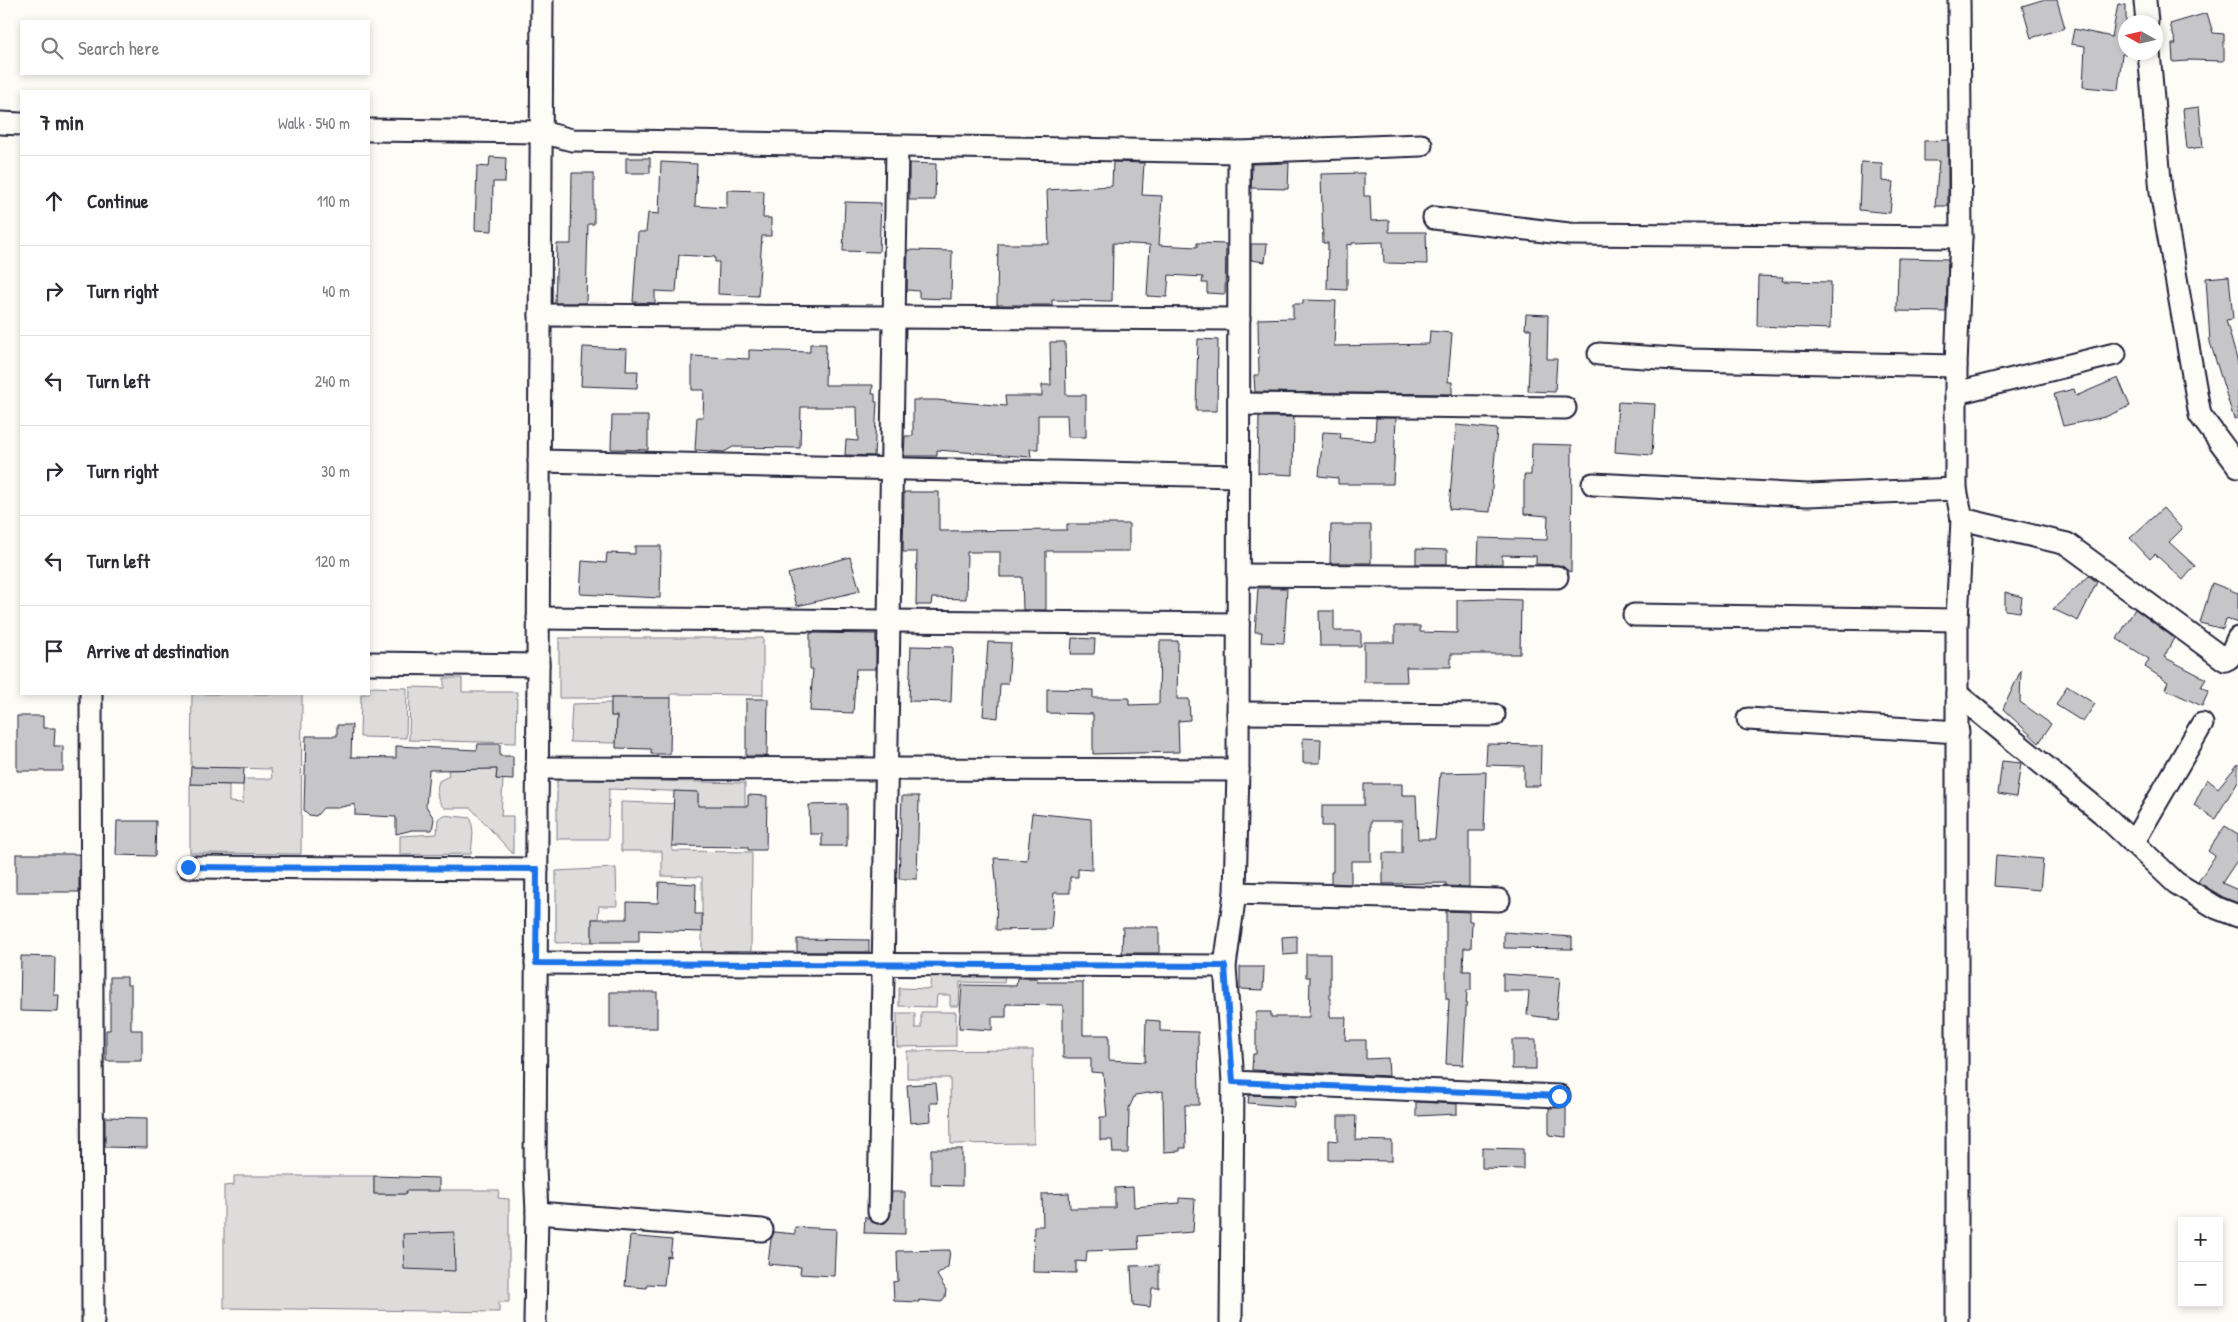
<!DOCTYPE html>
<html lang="en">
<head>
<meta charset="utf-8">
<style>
	:root { --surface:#fff; --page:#f2f2f3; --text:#2b2b33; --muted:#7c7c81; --line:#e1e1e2 }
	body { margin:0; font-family:"Patrick Hand",sans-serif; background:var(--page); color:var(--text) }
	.controls { position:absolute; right:15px; bottom:15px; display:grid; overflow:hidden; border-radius:0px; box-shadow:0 2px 8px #0003 }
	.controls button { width:45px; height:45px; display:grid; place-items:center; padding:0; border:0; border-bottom:1px solid var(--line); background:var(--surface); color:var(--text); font:25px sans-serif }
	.compass { position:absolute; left:2118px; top:15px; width:45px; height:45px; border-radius:50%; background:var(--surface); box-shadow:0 2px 8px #0003; rotate:278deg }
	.stop { position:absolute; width:15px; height:15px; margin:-11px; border:4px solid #1a73e8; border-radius:50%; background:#fff }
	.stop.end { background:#1a73e8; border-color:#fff; box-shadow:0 1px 5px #0008 }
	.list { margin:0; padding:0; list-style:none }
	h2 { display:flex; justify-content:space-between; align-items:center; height:65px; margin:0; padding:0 20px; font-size:21px }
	h2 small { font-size:16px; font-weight:400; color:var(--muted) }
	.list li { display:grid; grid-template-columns:32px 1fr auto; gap:15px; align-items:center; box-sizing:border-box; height:90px; padding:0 20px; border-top:1px solid var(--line) }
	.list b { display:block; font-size:19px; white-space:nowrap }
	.list em { font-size:16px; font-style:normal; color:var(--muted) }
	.icon { flex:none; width:28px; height:28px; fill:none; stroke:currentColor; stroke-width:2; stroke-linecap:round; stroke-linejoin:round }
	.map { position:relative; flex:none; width:2238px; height:1322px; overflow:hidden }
	.search { position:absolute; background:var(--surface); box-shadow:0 2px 8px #0003; left:20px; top:20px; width:350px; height:55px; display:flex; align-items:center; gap:12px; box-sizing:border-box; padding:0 18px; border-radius:0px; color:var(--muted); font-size:19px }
	.panel { position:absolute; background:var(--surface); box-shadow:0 2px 8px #0003; left:20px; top:90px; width:350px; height:605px; border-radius:0px }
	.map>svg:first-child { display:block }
	.green { fill:#dddcdb; stroke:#807f8b }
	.building { fill:#c6c6c8; stroke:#22223b }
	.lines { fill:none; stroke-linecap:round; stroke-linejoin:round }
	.minor-casing { stroke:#22223b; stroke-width:25 }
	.minor { stroke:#fdfcf7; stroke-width:21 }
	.route { stroke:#1a73e8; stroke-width:6 }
</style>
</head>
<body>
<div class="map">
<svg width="2238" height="1322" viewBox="0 0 2238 1322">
	<rect width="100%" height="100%" fill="#fdfcf7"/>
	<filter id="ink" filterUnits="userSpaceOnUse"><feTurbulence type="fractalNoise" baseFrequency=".02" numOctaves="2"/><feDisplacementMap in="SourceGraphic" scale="10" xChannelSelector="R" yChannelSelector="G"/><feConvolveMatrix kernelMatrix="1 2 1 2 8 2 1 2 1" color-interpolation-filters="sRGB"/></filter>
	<g filter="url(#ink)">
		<g class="green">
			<polygon points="559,638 763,638 763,695 671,694 671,698 559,698"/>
			<polygon points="444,678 462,678 462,692 517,692 516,743 409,740 410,687 444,688"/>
			<polygon points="369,687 407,688 406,738 360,737 361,694 369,694"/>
			<polygon points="192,694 302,694 301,854 190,853 190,784 229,785 229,802 243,803 243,779 272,779 271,769 191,767"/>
			<polygon points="611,703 611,716 617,716 616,743 570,742 572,704"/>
			<path d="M497 769 496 779 503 780 501 816H513V854L471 808H444C436 800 436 791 439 781L449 776 448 770Z"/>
			<polygon points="557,779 745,783 745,831 735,806 698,808 698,792 609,789 608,839 557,839"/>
			<polygon points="621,802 682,804 673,830 672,851 752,852 751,954 702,954 702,877 662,876 662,851 621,851"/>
			<polygon points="443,815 471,818 473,833 471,854 400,855 400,836 437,834 438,819"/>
			<polygon points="616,868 617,906 599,906 598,919 592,919 592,942 556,943 556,871"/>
			<polygon points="931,970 1005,972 1004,983 960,982 959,1006 950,1006 950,995 937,995 936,1007 899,1006 899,988 930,989"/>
			<polygon points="921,1012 956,1012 956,1046 897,1047 897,1013 915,1013 915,1028 921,1028"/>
			<polygon points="1033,1050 1034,1143 951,1144 950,1078 907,1078 907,1051"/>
			<polygon points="234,1176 374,1176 374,1194 405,1194 406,1190 499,1190 498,1198 509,1199 509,1302 499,1302 499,1312 224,1308 224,1186 234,1185"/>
		</g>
		<g class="building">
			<polygon points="2042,0 2057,0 2065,28 2031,38 2022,6"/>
			<polygon points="2118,4 2126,5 2126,54 2122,54 2118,90 2083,87 2085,46 2071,44 2074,29 2112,37"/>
			<polygon points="2207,13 2213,33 2224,34 2224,61 2188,60 2188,61 2173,62 2172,44 2176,44 2170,24"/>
			<polygon points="2199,107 2203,147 2187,149 2183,109"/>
			<polygon points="1948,140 1948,206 1935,206 1939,161 1924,161 1924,141"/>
			<polygon points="490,157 506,158 505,182 493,182 492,231 475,230 477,166 489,167"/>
			<rect x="626" y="158" width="24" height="15"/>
			<polygon points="661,162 697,164 695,206 727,208 727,190 764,191 763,218 771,218 771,236 762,236 758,296 718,294 719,262 715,262 715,257 679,255 676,292 655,291 655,303 633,302 638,232 646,232 648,213 659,214"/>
			<polygon points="1113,162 1144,163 1142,195 1162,196 1159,245 1197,247 1197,243 1226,244 1225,294 1207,293 1207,283 1202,283 1203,277 1169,275 1167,297 1147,296 1150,245 1113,243 1112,301 1052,300 1052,305 997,305 998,244 1049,244 1047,190 1112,186"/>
			<polygon points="1861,162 1882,163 1882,181 1893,182 1890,213 1859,210"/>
			<polygon points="909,163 936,164 935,200 909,200"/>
			<polygon points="1289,163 1288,189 1251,188 1252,164"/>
			<polygon points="572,173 594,173 594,224 588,224 586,303 555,303 557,244 571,244"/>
			<polygon points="1364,173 1364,196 1370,196 1371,221 1389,220 1389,232 1426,232 1427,264 1384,263 1383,242 1352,243 1352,245 1347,244 1347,290 1327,289 1328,243 1323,243 1321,174"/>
			<polygon points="845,202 881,203 879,252 843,251"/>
			<polygon points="1251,244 1267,244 1265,262 1251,260"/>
			<polygon points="908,250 952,251 951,299 919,298 919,291 907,290"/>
			<polygon points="1898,258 1948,259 1946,312 1897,311"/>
			<polygon points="1758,276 1783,277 1782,281 1831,282 1830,329 1757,326"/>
			<polygon points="2229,276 2233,319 2226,320 2238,363 2238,418 2234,419 2210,342 2206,278"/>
			<polygon points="1303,300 1336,301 1334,346 1429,344 1430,331 1452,333 1448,382 1452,382 1452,394 1255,392 1254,375 1259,375 1258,319 1293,318 1293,304 1303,304"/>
			<polygon points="1526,314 1548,315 1547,359 1557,359 1555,392 1528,391 1531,329 1525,329"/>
			<polygon points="1198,339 1218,340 1217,411 1196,411"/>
			<polygon points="1050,342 1065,342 1066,395 1086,395 1086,437 1068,437 1067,415 1038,415 1038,449 1030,449 1031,457 937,450 937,456 904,456 905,436 913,436 913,400 936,400 1006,406 1005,396 1042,396 1042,385 1051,385"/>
			<polygon points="810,344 826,344 825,385 873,385 872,394 875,394 875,402 877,402 874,456 845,455 846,440 858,441 857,407 801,407 800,448 733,447 724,452 695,450 697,417 703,417 704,390 692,390 692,356 749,359 749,350 810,352"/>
			<polygon points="583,347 627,349 626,371 638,371 637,388 581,386"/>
			<polygon points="2118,378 2130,406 2105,417 2063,426 2054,394 2074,389 2076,396"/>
			<polygon points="1618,402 1655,404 1652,455 1615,452"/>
			<polygon points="612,416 648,416 648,450 611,449"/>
			<polygon points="1259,417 1294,417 1293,475 1258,473"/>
			<polygon points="1376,418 1396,418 1393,484 1338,484 1338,478 1319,476 1323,432 1341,433 1340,438 1375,441"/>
			<polygon points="1456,425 1497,429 1490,512 1449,509"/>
			<polygon points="1532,444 1572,445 1571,572 1558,565 1536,564 1536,556 1502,555 1502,564 1478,564 1479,538 1547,540 1548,516 1524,514 1524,475 1531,475"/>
			<polygon points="904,492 939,492 939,531 1067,530 1067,524 1129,524 1129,551 1046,551 1046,610 1023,610 1022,577 1000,577 1000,552 967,552 966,599 932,598 931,605 916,605 917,552 903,552"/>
			<polygon points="2163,508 2182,529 2169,542 2195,566 2183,580 2155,554 2150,559 2130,538"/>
			<polygon points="1331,525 1371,525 1371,563 1330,563"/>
			<polygon points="635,546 661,546 660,598 580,594 582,561 606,563 607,553 635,554"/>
			<polygon points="1416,549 1447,550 1447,564 1416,564"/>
			<polygon points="850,557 860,591 797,606 788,574"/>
			<polygon points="2089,576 2097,582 2078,621 2053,609"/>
			<polygon points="2212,583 2238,593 2238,623 2226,619 2223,629 2200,623"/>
			<polygon points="1258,588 1287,588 1284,643 1261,642 1262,632 1255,632"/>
			<polygon points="2005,592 2022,597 2020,612 2005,610"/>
			<polygon points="1494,599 1521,600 1520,654 1451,654 1451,667 1406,667 1407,682 1364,682 1364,642 1395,642 1395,626 1420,626 1420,632 1457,633 1457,600"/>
			<polygon points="2135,609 2174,638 2164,657 2206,679 2201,687 2209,691 2202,706 2165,689 2168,682 2145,667 2149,659 2117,639"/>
			<polygon points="1319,611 1334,611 1334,631 1361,631 1361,646 1320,646"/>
			<polygon points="810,633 876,634 876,669 856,669 853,713 810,711 813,669 810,669"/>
			<polygon points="1072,638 1095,639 1094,654 1071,654"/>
			<polygon points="1160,641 1178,641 1177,699 1189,699 1190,720 1178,721 1179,752 1093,754 1093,714 1047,713 1047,689 1093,690 1093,698 1129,698 1129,705 1159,704"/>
			<polygon points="988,642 1011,643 1008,684 1000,684 998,718 983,716"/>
			<polygon points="911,646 953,647 951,702 909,701"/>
			<polygon points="2021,670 2020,702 2051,724 2039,743 2003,709"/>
			<polygon points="2067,686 2095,704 2083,722 2056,705"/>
			<polygon points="611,698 671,698 670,754 651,754 651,749 616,748 617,716 611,716"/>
			<polygon points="746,699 768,699 767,756 746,756"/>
			<polygon points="17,716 43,716 43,728 55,728 54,746 63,746 63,771 17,771"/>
			<polygon points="337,725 352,725 351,757 396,758 396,746 477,750 478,744 500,744 500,756 513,756 513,780 496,779 497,769 429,770 426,806 434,819 432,830 412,830 396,834 396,817 355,815 355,804 337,808 323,808 316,816 309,815 304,810 306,736 337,736"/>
			<polygon points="1303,738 1321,739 1320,763 1303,763"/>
			<polygon points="1487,744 1541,745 1540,786 1524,786 1524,766 1486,765"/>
			<polygon points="2002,761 2021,763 2016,797 1998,794"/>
			<polygon points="2238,764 2238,781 2215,819 2194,805 2207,779 2218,788"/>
			<polygon points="191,767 244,768 243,785 190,784"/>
			<polygon points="1486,772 1484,831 1469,831 1469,887 1446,886 1446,883 1383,884 1383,853 1402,853 1402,821 1371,821 1371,861 1351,861 1351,884 1331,883 1331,872 1333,872 1333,826 1322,826 1322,805 1364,805 1364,784 1402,784 1402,795 1416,795 1418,839 1435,839 1440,773"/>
			<polygon points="674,791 698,792 698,806 748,806 748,795 767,796 766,850 748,850 748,847 672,846"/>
			<polygon points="902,796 919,796 917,879 899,879"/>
			<polygon points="847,804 847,846 822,846 822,834 810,834 809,805"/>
			<polygon points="1032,813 1091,819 1092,870 1078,869 1078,877 1070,877 1070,893 1054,893 1051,929 996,930 997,891 994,858 1027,860"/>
			<polygon points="117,821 156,821 155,856 116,855"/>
			<polygon points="2225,826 2238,834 2238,859 2222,883 2238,890 2238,903 2223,897 2198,882 2215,856 2208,851"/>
			<rect x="16" y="854" width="63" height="38"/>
			<polygon points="1996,855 2043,859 2040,890 1994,886"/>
			<polygon points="659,882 696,884 695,914 702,914 702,932 639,930 639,942 592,942 592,919 627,919 627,902 658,903"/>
			<polygon points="1446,911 1469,912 1469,921 1472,921 1471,948 1464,948 1463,971 1471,971 1471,990 1467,990 1463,1065 1446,1064 1449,999 1446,999"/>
			<polygon points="1123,927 1159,927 1159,953 1122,953"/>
			<polygon points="1504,932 1572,937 1572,949 1504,948"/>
			<polygon points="1297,936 1297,954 1283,955 1282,937"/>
			<polygon points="797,939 869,940 869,952 797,952"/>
			<polygon points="1306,954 1330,954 1330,1017 1346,1017 1345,1040 1366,1040 1366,1059 1388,1058 1389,1076 1252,1070 1253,1054 1256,1054 1256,1012 1271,1012 1271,1017 1309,1017 1310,977 1306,977"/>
			<polygon points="21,956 55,957 54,995 59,995 58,1012 20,1011"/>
			<polygon points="1240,967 1264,967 1263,990 1240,989"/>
			<polygon points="1503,974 1560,978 1556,1019 1527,1015 1529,991 1503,991"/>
			<polygon points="110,977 127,977 127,985 131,985 131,1030 142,1030 142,1061 106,1061 106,1030 110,1030"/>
			<polygon points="1017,978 1037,978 1037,982 1083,982 1083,1035 1109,1035 1109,1060 1145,1062 1146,1020 1160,1021 1160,1031 1198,1032 1199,1105 1185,1105 1186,1148 1180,1148 1180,1151 1164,1152 1163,1091 1135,1095 1129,1108 1128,1153 1113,1153 1112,1140 1100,1140 1100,1117 1107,1117 1103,1073 1091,1072 1091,1058 1063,1058 1063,1005 1006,1004 1006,1017 992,1017 992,1030 959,1028 962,985 1016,986"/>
			<rect x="610" y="992" width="47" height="36"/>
			<rect x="1512" y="1040" width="24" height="29"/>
			<polygon points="936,1083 938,1103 930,1103 931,1121 910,1123 907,1085"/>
			<polygon points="1249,1095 1295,1097 1295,1107 1248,1103"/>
			<polygon points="1416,1102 1457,1104 1457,1114 1416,1116"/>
			<polygon points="1566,1106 1566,1137 1549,1135 1549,1108"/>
			<polygon points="1338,1116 1356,1116 1355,1140 1392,1141 1392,1161 1329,1160 1329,1140 1338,1141"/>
			<polygon points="105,1117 147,1118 147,1148 105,1147"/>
			<polygon points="1482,1148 1523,1149 1523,1169 1482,1168"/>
			<polygon points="931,1149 962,1149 962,1186 931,1185"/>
			<polygon points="374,1176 439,1178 439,1191 406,1191 406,1194 374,1194"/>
			<polygon points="1133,1187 1134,1207 1179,1203 1179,1198 1195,1199 1193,1232 1138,1236 1139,1249 1087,1251 1086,1262 1076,1261 1076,1273 1033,1272 1034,1226 1043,1226 1042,1194 1069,1193 1070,1208 1115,1208 1115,1188"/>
			<polygon points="892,1192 905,1192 905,1234 864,1233 865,1216 872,1222 878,1224 885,1223 889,1219"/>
			<polygon points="795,1227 836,1229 834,1276 800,1274 801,1267 768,1264 771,1239 774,1232 795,1234"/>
			<polygon points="454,1232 455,1271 404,1269 403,1234"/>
			<polygon points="630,1236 672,1240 670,1257 667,1256 664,1285 647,1284 647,1288 625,1286"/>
			<polygon points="950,1250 948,1267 937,1275 946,1290 945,1297 941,1302 919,1300 919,1302 894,1301 893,1282 898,1281 897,1251"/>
			<polygon points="1159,1265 1159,1288 1152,1288 1150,1307 1133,1305 1131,1266"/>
		</g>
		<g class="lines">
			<g class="minor-casing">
				<g id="minor">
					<polyline points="2145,1 2147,22"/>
					<polyline points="2149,52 2161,192 2200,415 2238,466"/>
					<polyline points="0,123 21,124"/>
					<polyline points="369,130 541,132 572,140 1239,152 1421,145"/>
					<polyline points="1434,218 1569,234 1961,237"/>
					<polyline points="540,315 1239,319"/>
					<polyline points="1599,354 1690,360 1956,366"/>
					<polyline points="1956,393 2115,354"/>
					<polyline points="1239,404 1565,408"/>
					<polyline points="539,461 1238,476"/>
					<polyline points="1593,484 1808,495 1956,489"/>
					<polyline points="1962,519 2067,544 2225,660 2229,658 2238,638"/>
					<polyline points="1238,575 1557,577"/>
					<polyline points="1634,615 1957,620"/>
					<polyline points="538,618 1238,624"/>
					<polyline points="369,663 538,665"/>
					<polyline points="91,694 93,1322"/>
					<polyline points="1957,694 2102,813 2176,883 2217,908 2238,916"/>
					<polyline points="1238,713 1494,715"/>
					<polyline points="1748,719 1958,732"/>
					<polyline points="537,768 1238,770"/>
					<polyline points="2133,843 2202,724"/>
					<polyline points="188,867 537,869"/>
					<polyline points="1235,893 1499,900"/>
					<polyline points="536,963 1225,966"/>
					<polyline points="1233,1082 1559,1096"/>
					<polyline points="879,1212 897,147"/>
					<polyline points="537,1213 762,1230"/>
					<polyline points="535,1322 537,1213 535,1167 542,0"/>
					<polyline points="1231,1322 1233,1082 1225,966 1235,893 1238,770 1239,152"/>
					<polyline points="1957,1322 1957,620 1962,519 1956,489 1956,366 1961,237 1959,0"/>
				</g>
			</g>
			<use href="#minor" class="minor"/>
		</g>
	</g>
	<g class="lines" filter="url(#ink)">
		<polyline class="route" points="188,867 537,869 536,963 1225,966 1233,1082 1559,1096"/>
	</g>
</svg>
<div class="controls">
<button>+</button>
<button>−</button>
</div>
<svg class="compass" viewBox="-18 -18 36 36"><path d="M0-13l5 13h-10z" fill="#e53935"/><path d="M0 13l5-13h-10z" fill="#7c7c81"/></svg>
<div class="stop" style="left:1559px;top:1096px"></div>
<div class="stop end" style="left:188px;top:867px"></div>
<div class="search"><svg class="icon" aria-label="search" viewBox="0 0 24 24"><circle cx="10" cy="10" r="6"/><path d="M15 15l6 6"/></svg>Search here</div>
<section class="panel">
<h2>7 min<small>Walk · 540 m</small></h2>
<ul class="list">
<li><svg class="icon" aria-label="ahead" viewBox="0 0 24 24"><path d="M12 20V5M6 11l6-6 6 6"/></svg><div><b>Continue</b></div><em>110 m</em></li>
<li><svg class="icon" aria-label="right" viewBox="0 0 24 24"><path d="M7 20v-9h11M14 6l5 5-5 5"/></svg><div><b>Turn right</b></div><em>40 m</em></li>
<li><svg class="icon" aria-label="left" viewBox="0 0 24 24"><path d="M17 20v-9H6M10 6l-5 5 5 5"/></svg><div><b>Turn left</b></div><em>240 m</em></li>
<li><svg class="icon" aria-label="right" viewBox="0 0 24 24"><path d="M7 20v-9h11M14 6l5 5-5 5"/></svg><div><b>Turn right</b></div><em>30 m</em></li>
<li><svg class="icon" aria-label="left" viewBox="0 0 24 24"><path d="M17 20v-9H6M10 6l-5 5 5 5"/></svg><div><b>Turn left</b></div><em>120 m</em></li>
<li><svg class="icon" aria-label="arrive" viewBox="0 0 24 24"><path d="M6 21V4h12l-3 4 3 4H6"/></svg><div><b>Arrive at destination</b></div></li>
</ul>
</section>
</div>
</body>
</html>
